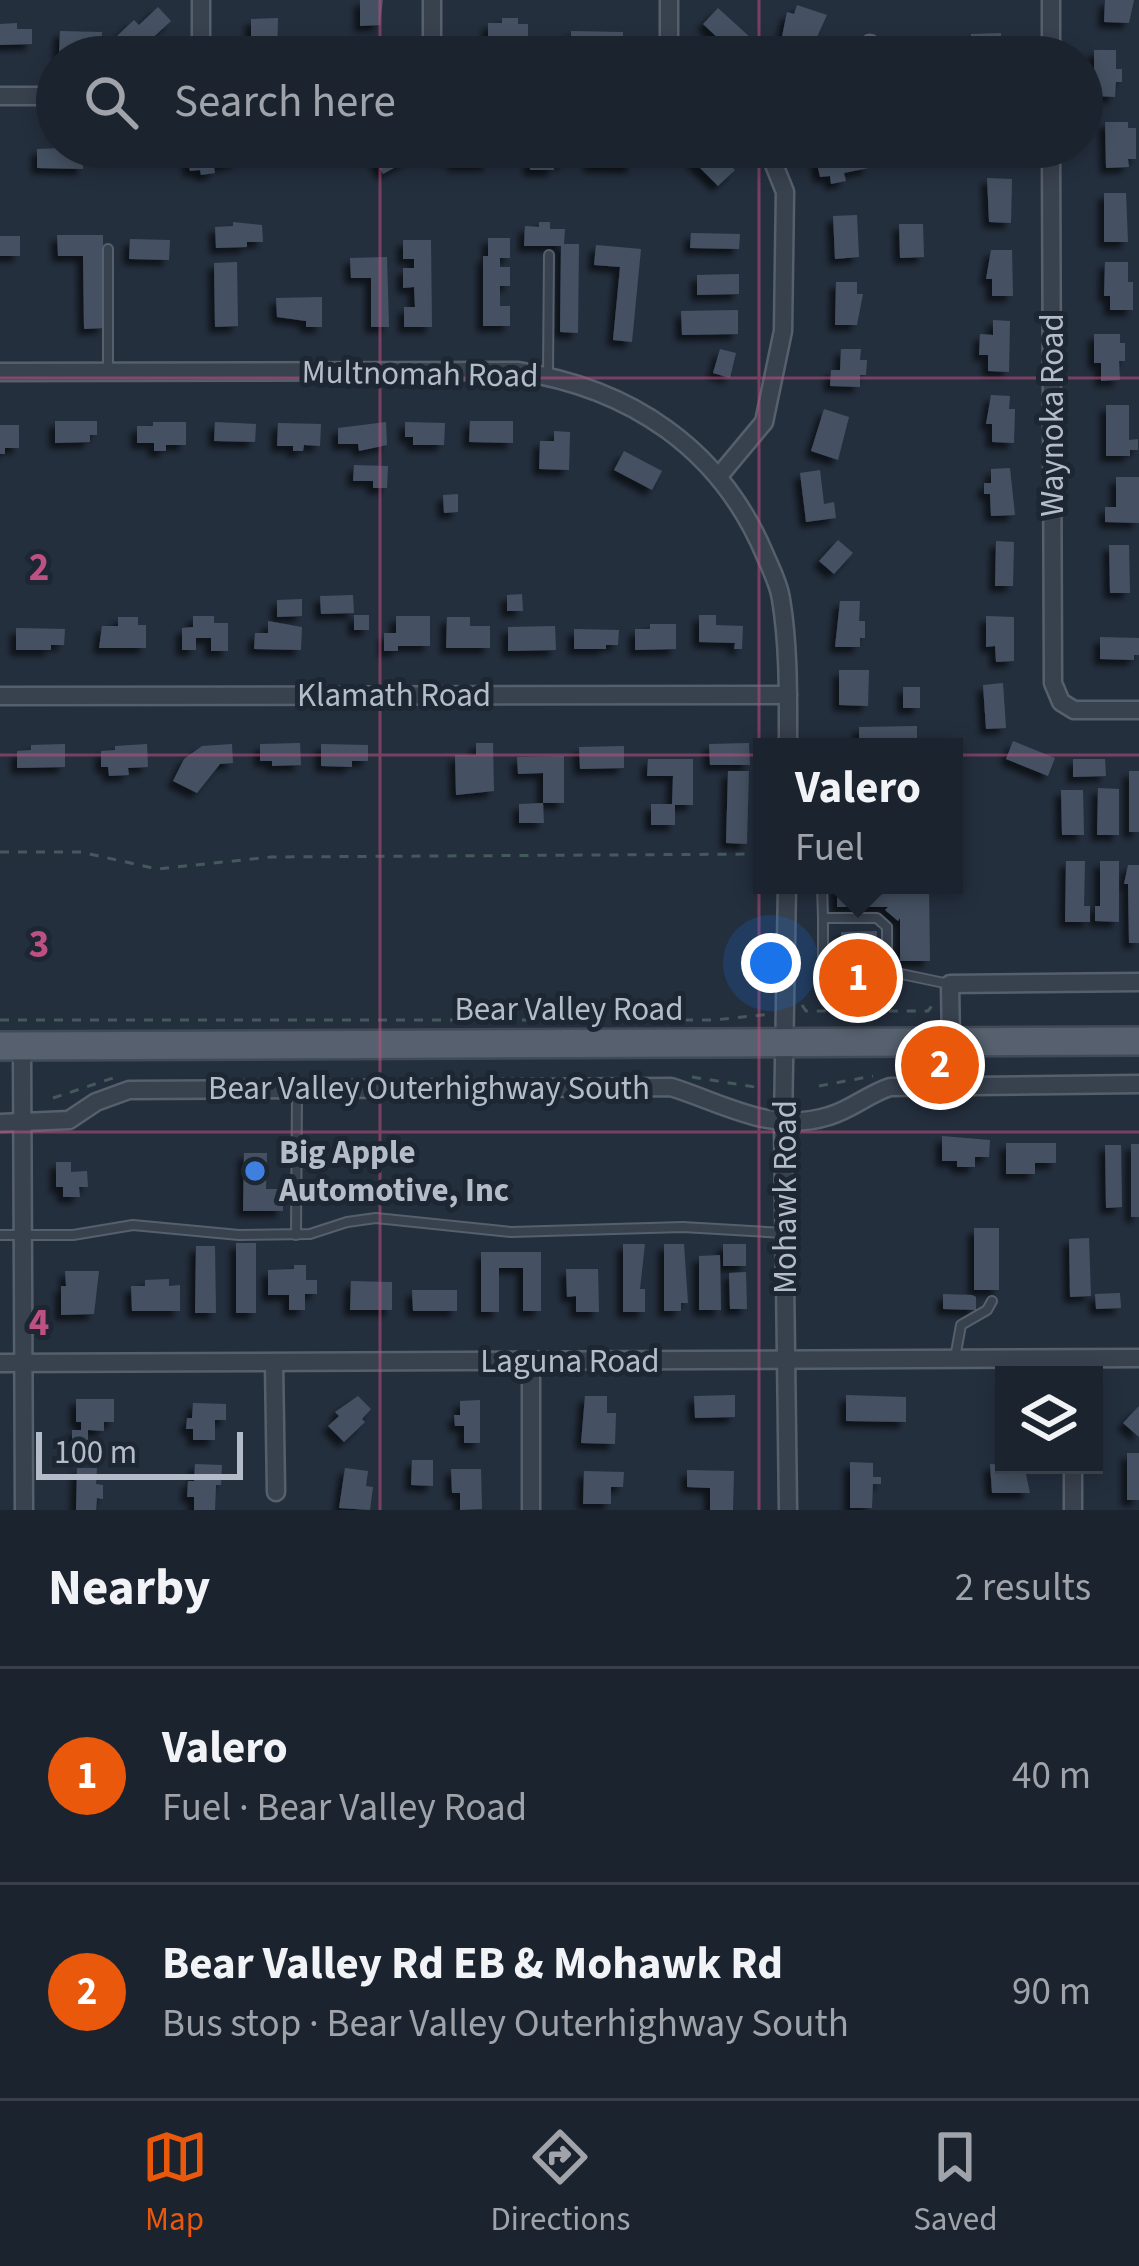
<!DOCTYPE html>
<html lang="en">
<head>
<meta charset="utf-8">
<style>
	:root { --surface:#1b232e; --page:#242b36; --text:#f1f3f6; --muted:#a0a4aa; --line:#39404a; --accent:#ea580c }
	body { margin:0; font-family:"Source Sans 3",sans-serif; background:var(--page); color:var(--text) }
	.controls { position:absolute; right:36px; bottom:36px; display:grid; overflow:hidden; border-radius:0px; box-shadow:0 6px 18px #0003 }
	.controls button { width:108px; height:108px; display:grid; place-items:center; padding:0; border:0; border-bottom:3px solid var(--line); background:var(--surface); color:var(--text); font:60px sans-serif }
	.scale { position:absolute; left:36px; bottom:30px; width:207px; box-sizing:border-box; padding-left:12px; border:6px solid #b4bcc9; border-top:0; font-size:33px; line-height:42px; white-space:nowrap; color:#b4bcc9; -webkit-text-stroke:9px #1d2633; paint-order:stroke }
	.you { position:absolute; left:771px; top:963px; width:42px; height:42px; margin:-30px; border:9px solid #fff; border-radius:50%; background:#1a73e8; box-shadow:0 0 0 18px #1a73e833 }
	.badge { display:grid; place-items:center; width:78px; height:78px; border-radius:50%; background:var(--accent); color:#fff; font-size:39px; font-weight:700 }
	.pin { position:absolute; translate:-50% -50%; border:6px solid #fff; box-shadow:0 3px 12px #0006 }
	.popup { position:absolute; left:753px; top:738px; width:210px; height:156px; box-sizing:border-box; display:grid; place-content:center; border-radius:0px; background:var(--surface); filter:drop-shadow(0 3px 9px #0005); font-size:39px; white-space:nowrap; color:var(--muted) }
	.popup b { font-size:45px; color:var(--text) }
	.popup::after { content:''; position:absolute; left:50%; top:100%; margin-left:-24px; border:24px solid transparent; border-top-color:var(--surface) }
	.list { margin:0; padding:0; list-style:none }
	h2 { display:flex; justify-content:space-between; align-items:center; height:156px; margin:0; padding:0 48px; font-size:51px }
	h2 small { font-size:39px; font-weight:400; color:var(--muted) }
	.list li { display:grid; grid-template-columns:78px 1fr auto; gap:36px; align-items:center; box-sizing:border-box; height:216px; padding:0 48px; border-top:3px solid var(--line) }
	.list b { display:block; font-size:45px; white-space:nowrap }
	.list p { margin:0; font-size:39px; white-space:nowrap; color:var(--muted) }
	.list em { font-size:39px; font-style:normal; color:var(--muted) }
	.icon { flex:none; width:66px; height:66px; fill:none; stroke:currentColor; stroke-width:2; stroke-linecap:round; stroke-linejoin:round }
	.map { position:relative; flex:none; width:1139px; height:1510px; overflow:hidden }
	.search { position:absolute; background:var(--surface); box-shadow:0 6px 18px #0003; left:36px; right:36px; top:36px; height:132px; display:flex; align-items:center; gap:30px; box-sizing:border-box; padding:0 42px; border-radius:66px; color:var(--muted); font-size:45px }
	.sheet { height:588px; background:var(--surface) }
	nav { display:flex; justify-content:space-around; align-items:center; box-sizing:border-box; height:168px; border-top:3px solid var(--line); background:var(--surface); font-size:33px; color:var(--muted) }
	nav a { display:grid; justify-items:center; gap:6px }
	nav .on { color:var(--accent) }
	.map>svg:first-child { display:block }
	.building { fill:#455162; filter:url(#shadow) }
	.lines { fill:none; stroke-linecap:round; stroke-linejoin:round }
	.lane-casing { stroke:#565f6c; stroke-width:12 }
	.street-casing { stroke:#565f6c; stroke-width:21 }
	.primary-casing { stroke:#414a57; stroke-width:32 }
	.path { stroke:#44595c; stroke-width:3; stroke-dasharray:9 9; stroke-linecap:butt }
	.lane { stroke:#38414e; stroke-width:8 }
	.street { stroke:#38414e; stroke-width:16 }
	.primary { stroke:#56606e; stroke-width:27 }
	.grid { fill:none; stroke:#bd5182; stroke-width:3; stroke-opacity:0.55 }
	.shop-dot { fill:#3f7fe0; stroke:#1d2633; stroke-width:4.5 }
	.labels { text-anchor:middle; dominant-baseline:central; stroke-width:10; stroke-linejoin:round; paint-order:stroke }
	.street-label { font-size:33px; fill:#b4bcc9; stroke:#1d2633 }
	.poi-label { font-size:33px; font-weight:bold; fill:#b4bcc9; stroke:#1d2633; text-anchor:start }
	.grid-label { font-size:39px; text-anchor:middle; font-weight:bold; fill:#bd5182; stroke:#1d2633; stroke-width:10; stroke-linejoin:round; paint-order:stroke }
</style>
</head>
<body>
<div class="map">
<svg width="1139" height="1510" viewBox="0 0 1139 1510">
	<defs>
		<filter id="shadow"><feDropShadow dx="-6" dy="6" stdDeviation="3" flood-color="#0009"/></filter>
	</defs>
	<rect width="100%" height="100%" fill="#242f3e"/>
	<g class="building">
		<polygon points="360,0 383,0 380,25 360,26"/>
		<polygon points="1105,0 1134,0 1129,23 1104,22"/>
		<polygon points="797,5 827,15 808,57 779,51 787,12 794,14"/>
		<polygon points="158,7 171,21 134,55 117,36 134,20 139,25"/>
		<polygon points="718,8 752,39 737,56 703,24"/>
		<polygon points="278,18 277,57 251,57 251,19"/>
		<polygon points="502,18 518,18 518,24 528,24 528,50 488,49 488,23 502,23"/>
		<polygon points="17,23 17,29 32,29 32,44 0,45 0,24"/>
		<polygon points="60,31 102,32 101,55 59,54"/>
		<polygon points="571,31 623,32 623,56 571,56"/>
		<polygon points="1001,33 1002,57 971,57 971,34"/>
		<polygon points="1094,50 1116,50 1116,69 1122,69 1122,82 1116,82 1115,97 1094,96"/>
		<polygon points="1105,122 1128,122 1128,128 1136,128 1136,159 1128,159 1129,167 1106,168"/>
		<polygon points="83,147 83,169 37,168 37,149"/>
		<polygon points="207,147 236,147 239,162 214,167 215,173 201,175 200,170 190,171 186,151"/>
		<polygon points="369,147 406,147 412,158 383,174"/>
		<polygon points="439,147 489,147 489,165 453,165 454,159 439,158"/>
		<polygon points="529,147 566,147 566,163 554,163 554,170 530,170"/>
		<polygon points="590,147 634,147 633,167 589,166"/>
		<polygon points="703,147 712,147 735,170 718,186 691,159"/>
		<polygon points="849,147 864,147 869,168 844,173 846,181 831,184 830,176 820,177 816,159 827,156 826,152"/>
		<polygon points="987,178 1012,179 1011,223 989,222"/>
		<polygon points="1104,193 1126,193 1128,242 1104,242"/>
		<polygon points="857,215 859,257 835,259 833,216"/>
		<polygon points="233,222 262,225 263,242 247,242 247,247 216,248 215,227 233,226"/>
		<polygon points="539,222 550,222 550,229 565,229 564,244 579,244 578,333 560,332 561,246 524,246 525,226 539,227"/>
		<polygon points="899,224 923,224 924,257 900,258"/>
		<polygon points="691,233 740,234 739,249 690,248"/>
		<polygon points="57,235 103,235 104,328 84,329 83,256 58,256"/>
		<rect x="0" y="236" width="20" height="20"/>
		<polygon points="488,238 510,238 510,258 500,258 500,267 510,267 510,286 500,286 500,306 510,306 510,326 483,326 483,256 488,256"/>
		<polygon points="130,239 170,240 169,260 129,259"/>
		<polygon points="403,240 431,240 432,327 404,327 404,307 415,307 414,287 403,288 403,268 414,268 414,259 403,259"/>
		<polygon points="596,245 641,249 632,342 613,340 620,267 594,265"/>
		<polygon points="991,250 1012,250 1013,296 992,296 992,279 986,279"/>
		<polygon points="387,257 389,327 371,327 371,278 351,278 350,258"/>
		<polygon points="237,262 238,326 215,327 214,263"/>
		<polygon points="1105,262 1128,262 1128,282 1133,282 1133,310 1110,310 1110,296 1104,296"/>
		<polygon points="739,274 739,294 697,295 697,275"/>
		<polygon points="836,282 857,282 857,294 863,294 857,325 835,325"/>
		<polygon points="322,297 322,327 306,327 306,321 277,317 276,298"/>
		<polygon points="738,310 738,334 682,335 681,311"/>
		<polygon points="993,320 1010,321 1009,372 988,371 988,355 979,355 980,334 993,335"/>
		<polygon points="1094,334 1120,334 1120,343 1125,343 1125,361 1119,361 1120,380 1101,381 1101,363 1094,363"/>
		<polygon points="720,349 736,353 730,378 713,373"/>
		<polygon points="841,349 861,349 860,360 867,360 866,375 860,375 860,387 830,386 831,370 840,370"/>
		<polygon points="991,395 1010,396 1009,409 1015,409 1014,443 992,442 992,424 986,424"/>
		<polygon points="1106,405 1129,405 1129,440 1138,439 1138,450 1130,450 1130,456 1106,456"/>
		<polygon points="824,409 849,417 838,460 811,451"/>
		<polygon points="55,421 97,421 97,435 90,435 90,442 55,443"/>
		<polygon points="470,421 513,421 513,443 469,442"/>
		<polygon points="153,422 186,422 186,445 166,445 166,451 154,451 154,443 137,443 137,426 153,426"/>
		<polygon points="215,422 256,424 255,442 214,441"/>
		<polygon points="386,422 387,445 359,451 358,444 338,444 338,428"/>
		<polygon points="405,422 445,423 444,445 413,445 413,437 405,437"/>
		<polygon points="278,423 321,424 320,446 304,445 303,451 293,451 293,446 277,446"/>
		<polygon points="0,425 19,425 19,448 5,448 5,454 0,454"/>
		<polygon points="554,431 570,432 569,470 539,469 540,441 554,441"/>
		<polygon points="624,451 662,471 652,490 614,470"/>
		<polygon points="354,465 388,466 387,488 373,488 373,481 353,481"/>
		<polygon points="1010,468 1015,515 991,516 990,494 984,494 984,483 991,483 991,469"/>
		<polygon points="820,470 824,504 834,502 836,518 806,522 800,473"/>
		<polygon points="1116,477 1139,477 1139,523 1105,522 1105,507 1116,507"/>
		<polygon points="458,494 458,512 444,513 443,495"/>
		<polygon points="838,540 853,553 834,574 819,561"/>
		<polygon points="996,541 1014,542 1013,586 995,586"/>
		<polygon points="1109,545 1129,545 1130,593 1110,593"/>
		<polygon points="522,594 523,611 507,611 507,595"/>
		<polygon points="353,595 354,613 321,614 320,596"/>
		<polygon points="302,599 302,616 277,617 277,600"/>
		<polygon points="840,601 860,601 859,621 865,621 865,638 860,638 860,647 835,647"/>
		<rect x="354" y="615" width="15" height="15"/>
		<polygon points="699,615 716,615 716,625 743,626 742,649 734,649 735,643 699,642"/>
		<polygon points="193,616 214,616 214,623 228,623 228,651 211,651 211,638 196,638 196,650 182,650 182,628 193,627"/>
		<polygon points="396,616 430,616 430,646 398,646 398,651 384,651 384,633 396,633"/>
		<polygon points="986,616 1014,617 1014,661 996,662 995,646 986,647"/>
		<polygon points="118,617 138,617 138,625 146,625 146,648 99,648 102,626 118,626"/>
		<polygon points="447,617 470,617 470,626 490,626 490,648 446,648"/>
		<polygon points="268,621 302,627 301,650 254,649 255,633 268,633"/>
		<polygon points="650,624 676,624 676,649 635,650 635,629 650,629"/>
		<polygon points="555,626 556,650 508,651 508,627"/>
		<polygon points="16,628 65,629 64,645 51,645 51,650 16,650"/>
		<polygon points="574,629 619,630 618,645 606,645 606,649 574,649"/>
		<polygon points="1100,637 1139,638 1139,655 1134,655 1134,660 1100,659"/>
		<polygon points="839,670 869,670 868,706 839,705"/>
		<polygon points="1003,683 1006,728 986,729 983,685"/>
		<rect x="903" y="687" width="17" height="21"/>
		<polygon points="917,726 917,747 859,747 859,727"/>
		<polygon points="1013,741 1055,758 1048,776 1006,759"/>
		<polygon points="300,743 301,765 272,766 272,761 260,761 260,744"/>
		<polygon points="476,743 493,743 494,791 456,795 455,755 476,755"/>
		<polygon points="749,743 750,765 710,765 709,744"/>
		<polygon points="65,744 65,767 17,768 17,751 31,750 31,745"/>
		<polygon points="147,744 148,767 128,768 129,775 109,776 108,767 101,767 101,751 115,750 115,746"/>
		<polygon points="232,744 233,763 220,764 197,793 173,781 184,759 202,746"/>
		<polygon points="321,744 368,745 368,761 352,761 352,767 321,766"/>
		<polygon points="624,746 624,768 580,769 579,747"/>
		<polygon points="564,756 564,803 543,803 543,773 518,774 517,757"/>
		<polygon points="648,759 693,759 693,805 675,805 675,825 651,825 651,804 672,804 673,776 647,776"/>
		<polygon points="1073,759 1105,759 1106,776 1073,777"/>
		<polygon points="728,771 749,771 747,844 726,843"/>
		<rect x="1129" y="771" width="10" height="61"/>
		<polygon points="1098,788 1119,789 1119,835 1097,835"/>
		<polygon points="1061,790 1083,790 1084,835 1062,835"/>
		<polygon points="543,803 544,823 519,823 519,804"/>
		<polygon points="1066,861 1085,861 1084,906 1090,906 1090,922 1065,922"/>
		<polygon points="1100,861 1119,861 1119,922 1095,921 1095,906 1100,906"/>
		<polygon points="1128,865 1139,865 1139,943 1129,943 1128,884 1124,884"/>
		<polygon points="837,885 929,885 930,961 900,961 900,918 898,921 885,910 888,907 837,907"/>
		<polygon points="877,931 873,995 848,995 848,955 841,955 841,932"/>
		<polygon points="942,1136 990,1140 989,1157 975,1157 975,1167 957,1167 957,1161 942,1161"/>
		<polygon points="1006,1143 1056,1143 1056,1163 1035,1163 1035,1174 1006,1174"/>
		<rect x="1131" y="1144" width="8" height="73"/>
		<polygon points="1105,1145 1121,1145 1122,1207 1106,1208"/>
		<polygon points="244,1153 267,1153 266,1189 283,1189 283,1211 243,1211"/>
		<polygon points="56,1162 71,1162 71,1172 87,1171 88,1187 79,1187 80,1197 63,1197 63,1187 56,1187"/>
		<rect x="974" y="1228" width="25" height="62"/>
		<polygon points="1089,1238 1091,1296 1070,1297 1069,1239"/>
		<rect x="236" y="1243" width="20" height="70"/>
		<polygon points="623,1244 645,1244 640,1289 645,1289 645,1312 623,1312"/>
		<polygon points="664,1244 684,1244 688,1303 681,1303 681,1311 664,1311"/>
		<rect x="723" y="1244" width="23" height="22"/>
		<polygon points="196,1246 215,1246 216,1313 195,1313"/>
		<polygon points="481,1252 541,1252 541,1311 523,1311 523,1268 499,1268 499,1312 481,1312"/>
		<polygon points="720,1255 721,1310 699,1310 699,1256"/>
		<polygon points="294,1265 306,1265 306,1280 317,1280 317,1294 305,1294 305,1310 289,1310 289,1295 268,1295 268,1270 294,1269"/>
		<polygon points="566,1269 598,1269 599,1312 576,1312 576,1296 567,1297"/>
		<polygon points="65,1271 99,1271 94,1314 61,1315 61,1286 66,1286"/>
		<polygon points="746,1272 747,1309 730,1309 729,1273"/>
		<polygon points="169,1279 169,1286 180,1285 180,1311 132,1311 131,1286 145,1286 145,1280"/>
		<polygon points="351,1281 392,1282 392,1310 350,1310"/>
		<polygon points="412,1290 457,1290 457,1311 413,1311"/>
		<polygon points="1120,1293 1121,1308 1096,1309 1095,1294"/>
		<polygon points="943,1294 972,1295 976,1297 976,1310 943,1309"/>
		<polygon points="735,1395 735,1417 695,1418 694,1396"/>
		<polygon points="846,1395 906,1397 906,1422 846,1421"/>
		<polygon points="358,1396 371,1409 362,1419 365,1422 344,1442 328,1426 339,1416 335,1412"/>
		<polygon points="585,1396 607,1396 607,1413 616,1413 615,1444 581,1443"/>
		<polygon points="76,1399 114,1399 114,1422 104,1422 104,1431 88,1430 88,1446 72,1446 72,1430 81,1430 81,1422 76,1422"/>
		<polygon points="480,1400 480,1443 464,1443 464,1426 455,1426 454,1415 460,1415 460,1401"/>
		<polygon points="193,1403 226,1404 226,1420 215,1420 215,1440 193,1440 193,1429 186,1429 187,1418 192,1418"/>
		<polygon points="1139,1406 1139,1437 1123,1423"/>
		<rect x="1127" y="1453" width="12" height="47"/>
		<polygon points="412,1460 433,1460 433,1486 411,1485"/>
		<polygon points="850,1462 873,1463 873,1477 881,1477 881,1484 873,1484 872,1508 850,1508"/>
		<polygon points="195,1464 222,1465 221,1485 216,1485 215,1510 194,1510 194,1497 187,1497 188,1481 194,1481"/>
		<polygon points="990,1464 1024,1465 1030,1493 992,1493"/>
		<polygon points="77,1468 97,1468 96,1484 103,1485 103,1499 97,1498 96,1510 76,1510"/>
		<polygon points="345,1468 368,1471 366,1486 373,1487 370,1510 339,1508"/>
		<polygon points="451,1469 481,1469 482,1509 460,1510 460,1493 452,1493"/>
		<polygon points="687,1470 734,1471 733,1510 710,1510 710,1488 687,1487"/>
		<polygon points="584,1471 624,1472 623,1487 611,1487 611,1504 583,1504"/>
	</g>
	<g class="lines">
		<g class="lane-casing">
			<g id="lane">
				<polyline points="108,249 108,372"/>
				<polyline points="548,374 549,255"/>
				<polyline points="822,885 823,918 877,918 887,927 887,971 949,984"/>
				<polyline points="823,918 823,971 887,971"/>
				<polyline points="0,1235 73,1235 133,1225 239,1235 310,1234 347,1222 376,1218 511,1232 683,1227 784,1233"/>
				<polyline points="296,1235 297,1092"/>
				<polyline points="955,1358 961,1325 987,1310 992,1301"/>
			</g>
		</g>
		<g class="street-casing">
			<g id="street">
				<polyline points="1051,0 1051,57"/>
				<polyline points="201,57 201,0"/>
				<polyline points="432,57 432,0"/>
				<polyline points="669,57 669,0"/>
				<polyline points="857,57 870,44"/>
				<polyline points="0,96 57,96"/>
				<polyline points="1051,147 1053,683 1061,702 1074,710 1139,710"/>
				<path d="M0 372 517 371C630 388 720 448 765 555 771 569 779 584 781 599 789 647 788 698 788 747"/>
				<polyline points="719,476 764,422 783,331 785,192 767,147"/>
				<polyline points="0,696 788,695"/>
				<polyline points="787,885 783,1124 788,1510"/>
				<polyline points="951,1042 950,984 1139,982"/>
				<polyline points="22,1046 24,1510"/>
				<path d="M0 1123 69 1120 96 1102 129 1090 671 1087C725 1104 772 1134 829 1116 851 1110 868 1094 890 1087L1139 1084"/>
				<polyline points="0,1363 1139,1358"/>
				<polyline points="274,1364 276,1492"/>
				<polyline points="1073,1465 1073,1510"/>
				<polyline points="531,1510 531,1362"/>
			</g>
		</g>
		<g class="primary-casing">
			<polyline id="primary" points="0,1046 1139,1041"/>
		</g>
		<g class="path">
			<polyline points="0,852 81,852 157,869 271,857 762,854"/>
			<polyline points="802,1005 806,1011 928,1011 934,1003"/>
			<polyline points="0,1020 714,1020 772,1014"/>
			<polyline points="692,1077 755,1087"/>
			<polyline points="819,1086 873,1076"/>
			<polyline points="53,1098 119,1076"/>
		</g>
		<use href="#lane" class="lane"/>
		<use href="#street" class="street"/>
		<use href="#primary" class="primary"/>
	</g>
	<path class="grid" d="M380 0V57M759 0V57M380 147V1510M759 147V1510M0 378H1139M0 755H1139M0 1132H1139"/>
	<circle class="shop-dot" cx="255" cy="1171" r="12"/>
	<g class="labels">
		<g class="street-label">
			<text transform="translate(420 374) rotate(1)">Multnomah Road</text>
			<text transform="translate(1052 415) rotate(-90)">Waynoka Road</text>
			<text x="394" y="695">Klamath Road</text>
			<text x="569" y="1009">Bear Valley Road</text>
			<text x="429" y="1088">Bear Valley Outerhighway South</text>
			<text transform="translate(785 1197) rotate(-90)">Mohawk Road</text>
			<text x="570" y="1361">Laguna Road</text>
		</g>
		<g class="poi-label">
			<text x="279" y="1152">Big Apple<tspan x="279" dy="38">Automotive, Inc</tspan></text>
		</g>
	</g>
	<g class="grid-label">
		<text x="39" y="580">2</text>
		<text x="39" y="957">3</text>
		<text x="39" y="1335">4</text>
	</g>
</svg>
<div class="controls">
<button><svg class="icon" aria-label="layers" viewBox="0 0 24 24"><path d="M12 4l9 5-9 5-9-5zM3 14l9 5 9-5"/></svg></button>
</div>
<div class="scale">100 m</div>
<div class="you"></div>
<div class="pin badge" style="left:858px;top:978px">1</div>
<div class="popup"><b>Valero</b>Fuel</div>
<div class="pin badge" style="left:940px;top:1065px">2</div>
<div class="search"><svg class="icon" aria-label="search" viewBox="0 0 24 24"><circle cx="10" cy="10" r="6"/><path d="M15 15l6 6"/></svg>Search here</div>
</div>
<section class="sheet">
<h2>Nearby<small>2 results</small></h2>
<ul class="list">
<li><span class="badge">1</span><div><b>Valero</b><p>Fuel · Bear Valley Road</p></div><em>40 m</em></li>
<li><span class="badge">2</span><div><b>Bear Valley Rd EB &amp; Mohawk Rd</b><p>Bus stop · Bear Valley Outerhighway South</p></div><em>90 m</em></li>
</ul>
</section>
<nav>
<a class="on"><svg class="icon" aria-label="map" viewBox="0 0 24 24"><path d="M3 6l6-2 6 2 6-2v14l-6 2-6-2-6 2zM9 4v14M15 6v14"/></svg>Map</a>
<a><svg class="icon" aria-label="directions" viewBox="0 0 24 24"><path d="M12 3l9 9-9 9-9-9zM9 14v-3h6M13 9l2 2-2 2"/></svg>Directions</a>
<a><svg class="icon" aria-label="saved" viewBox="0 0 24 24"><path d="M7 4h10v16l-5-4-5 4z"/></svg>Saved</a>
</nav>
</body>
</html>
